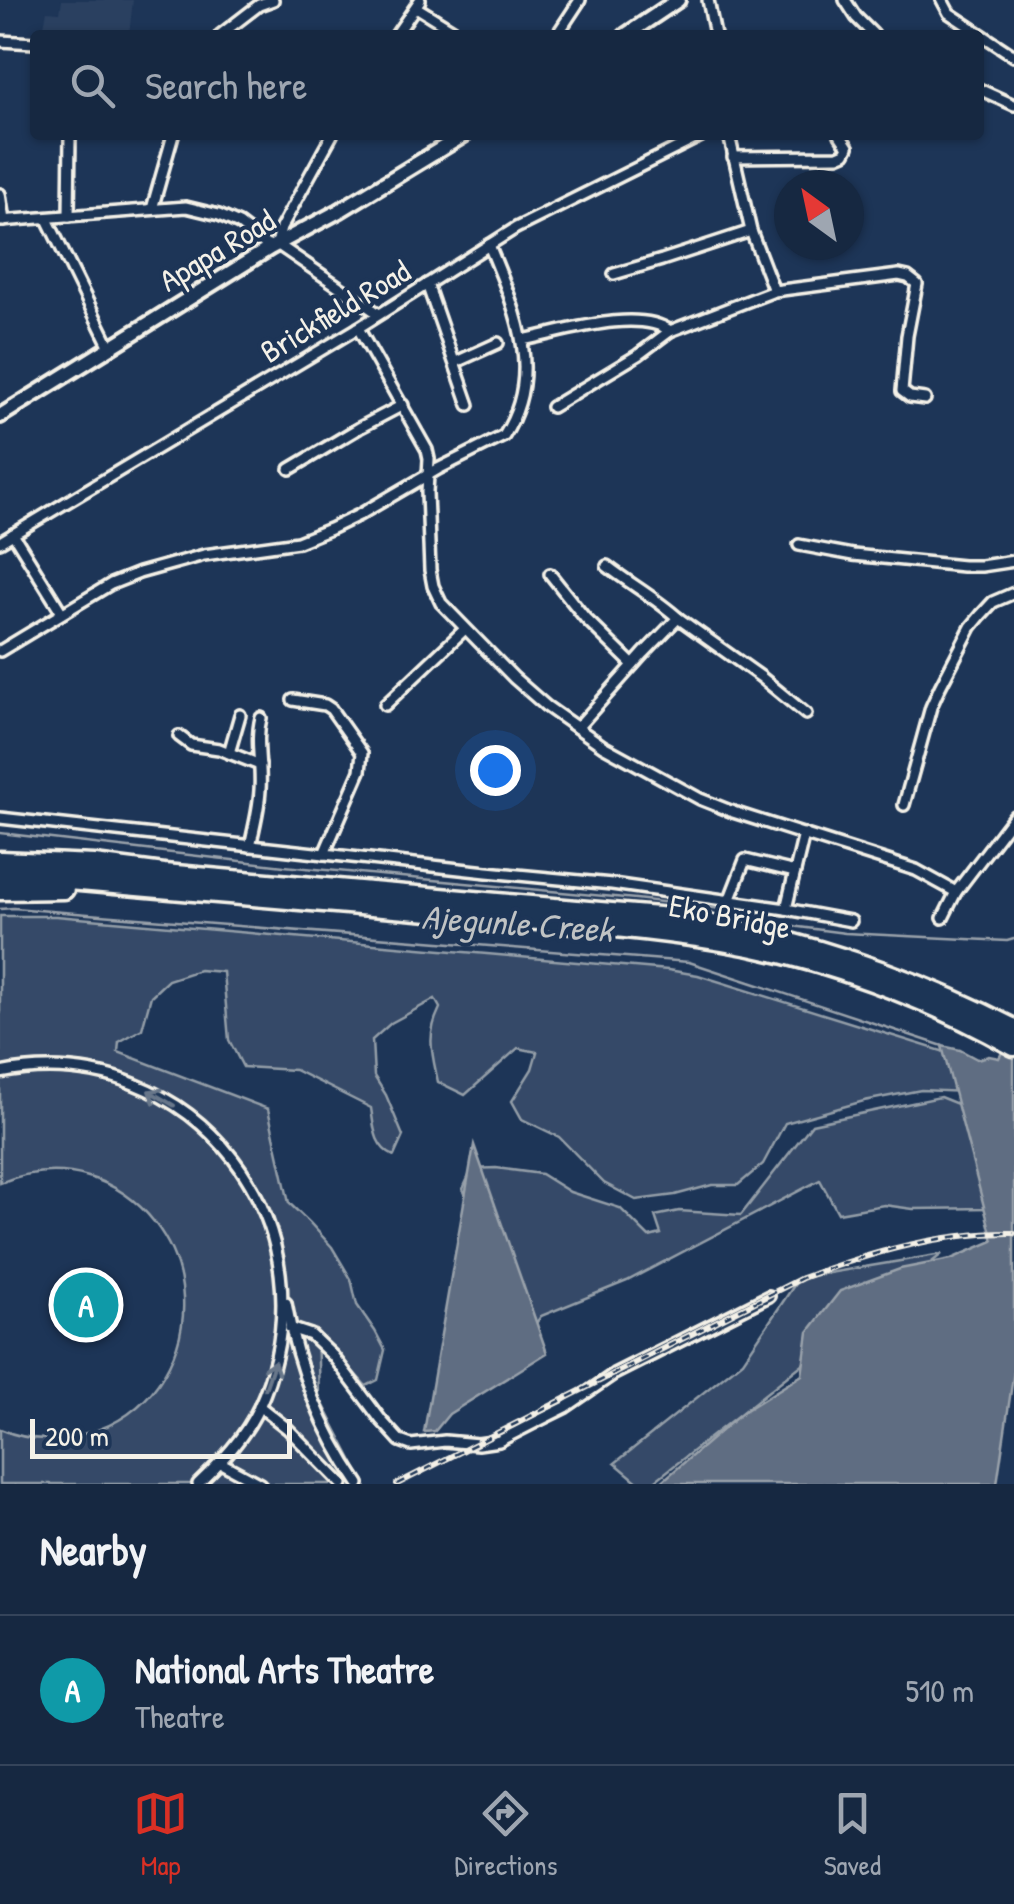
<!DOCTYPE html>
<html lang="en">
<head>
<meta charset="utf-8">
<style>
	:root { --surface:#162841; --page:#23344c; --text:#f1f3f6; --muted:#9ea6b1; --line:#35445a; --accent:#d93025 }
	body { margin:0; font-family:"Patrick Hand",sans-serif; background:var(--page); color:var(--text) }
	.compass { position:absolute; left:774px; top:170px; width:90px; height:90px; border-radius:50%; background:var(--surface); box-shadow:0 2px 8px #0004; rotate:327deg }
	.scale { position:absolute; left:30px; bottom:25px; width:262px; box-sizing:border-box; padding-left:10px; border:5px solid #f4f1e8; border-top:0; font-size:28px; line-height:35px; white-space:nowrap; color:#f4f1e8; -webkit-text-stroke:8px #1d3557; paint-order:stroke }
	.you { position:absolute; left:495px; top:770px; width:35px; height:35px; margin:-25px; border:8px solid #fff; border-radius:50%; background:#1a73e8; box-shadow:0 0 0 15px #1a73e833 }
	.badge { display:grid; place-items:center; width:65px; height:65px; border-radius:50%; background:var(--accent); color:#fff; font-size:32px; font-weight:700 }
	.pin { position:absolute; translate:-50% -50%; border:5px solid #fff; box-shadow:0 2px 10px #0006 }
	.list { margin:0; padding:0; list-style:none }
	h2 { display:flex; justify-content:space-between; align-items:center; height:130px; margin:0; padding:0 40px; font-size:42px }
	h2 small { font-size:32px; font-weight:400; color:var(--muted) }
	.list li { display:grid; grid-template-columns:65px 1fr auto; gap:30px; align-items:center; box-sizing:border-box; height:150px; padding:0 40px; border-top:2px solid var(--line) }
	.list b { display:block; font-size:38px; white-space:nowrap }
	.list p { margin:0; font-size:32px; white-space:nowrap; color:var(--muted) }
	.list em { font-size:32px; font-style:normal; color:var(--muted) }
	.icon { flex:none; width:55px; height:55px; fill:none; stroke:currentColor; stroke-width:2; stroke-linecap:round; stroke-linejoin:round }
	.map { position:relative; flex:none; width:1014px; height:1484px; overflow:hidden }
	.search { position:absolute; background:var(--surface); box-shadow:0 2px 8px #0004; left:30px; right:30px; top:30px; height:110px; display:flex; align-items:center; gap:25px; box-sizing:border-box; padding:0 35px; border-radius:10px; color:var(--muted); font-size:38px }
	.sheet { height:280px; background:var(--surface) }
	nav { display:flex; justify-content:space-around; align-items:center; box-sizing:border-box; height:140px; border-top:2px solid var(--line); background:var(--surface); font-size:28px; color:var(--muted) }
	nav a { display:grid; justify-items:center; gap:5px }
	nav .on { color:var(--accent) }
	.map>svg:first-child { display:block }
	.built { fill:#2a4060 }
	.green { fill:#354a67; stroke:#949ea8; stroke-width:2.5 }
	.water { fill:#5e6d82; stroke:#9aa2ab; stroke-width:2.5 }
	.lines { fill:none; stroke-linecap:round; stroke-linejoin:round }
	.stream { stroke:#9aa2ab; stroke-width:2.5 }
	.street-casing { stroke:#f4f1e8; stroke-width:16 }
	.secondary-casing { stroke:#f4f1e8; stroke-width:20 }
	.highway-casing { stroke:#f4f1e8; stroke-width:25 }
	.street { stroke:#1d3557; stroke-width:9 }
	.secondary { stroke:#1d3557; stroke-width:12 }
	.highway { stroke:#1d3557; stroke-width:18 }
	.rail-casing { stroke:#f4f1e8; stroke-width:6 }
	.rail { stroke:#1d3557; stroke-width:2.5; stroke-dasharray:8; stroke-linecap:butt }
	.oneway { stroke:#68778a }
	.labels { text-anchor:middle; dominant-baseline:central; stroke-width:8; stroke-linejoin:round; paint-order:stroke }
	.street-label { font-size:32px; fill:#f4f1e8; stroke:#1d3557 }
	.water-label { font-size:35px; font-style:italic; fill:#c0c3c4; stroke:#1d3557 }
</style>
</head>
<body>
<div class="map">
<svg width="1014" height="1484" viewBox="0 0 1014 1484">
	<rect width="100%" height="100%" fill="#1d3557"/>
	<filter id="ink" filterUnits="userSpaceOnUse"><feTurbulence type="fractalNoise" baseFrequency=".01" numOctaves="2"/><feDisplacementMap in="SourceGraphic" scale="20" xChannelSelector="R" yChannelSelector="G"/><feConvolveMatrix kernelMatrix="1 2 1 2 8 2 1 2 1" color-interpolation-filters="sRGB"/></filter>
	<g filter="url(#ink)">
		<polygon class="built" points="62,0 133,0 129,35 42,35 47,11 60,12"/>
		<g class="green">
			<path d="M0 916H56L668 970 698 975 945 1052 964 1092 921 1090 864 1101 785 1123 763 1164 738 1185H712L675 1195 636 1200 604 1183 559 1137 522 1119 512 1101 532 1069 537 1052 518 1048 465 1095 438 1082C432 1053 426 1036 440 1008L435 999 391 1023 372 1040 374 1076 386 1095 403 1136 394 1156C374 1147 374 1127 371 1108L295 1070 243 1067 229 1040 223 972 199 970 168 980 151 996 142 1029 119 1042 118 1052 268 1109 289 1203 310 1223 332 1247 351 1279 357 1305 375 1331 385 1350 378 1380 366 1386 317 1331 319 1396 359 1473 334 1484H0V1429C29 1442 61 1441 90 1432 117 1425 142 1407 158 1384 234 1274 126 1131 0 1183Z"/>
			<polygon points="940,1097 960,1105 990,1208 913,1209 884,1205 838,1213 820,1180 627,1281 541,1316 528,1335 463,1189 472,1169 496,1168 541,1174 570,1192 620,1208 649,1237 661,1234 655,1216 679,1211 741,1215 812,1124"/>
			<polygon points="942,1254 651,1484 640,1484 615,1463 743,1361 799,1278"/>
		</g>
		<g class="water">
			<polygon points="1014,1030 1014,1370 997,1484 659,1484 743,1412 802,1375 808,1332 840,1291 900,1269 951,1259 993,1241 942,1046 960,1050 977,1059 989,1056 999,1058"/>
			<polygon points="474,1145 547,1353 449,1414 435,1431 424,1432"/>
		</g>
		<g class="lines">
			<g class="stream">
				<polyline points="0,833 284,866 636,899 722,909 799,927 845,933 1007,941 1014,939"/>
				<polyline points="0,909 13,908 689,962 943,1046"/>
			</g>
			<g class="street-casing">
				<g id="street">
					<polyline points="708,0 715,35"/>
					<polyline points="845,0 856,17 874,35"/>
					<polyline points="942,0 949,13 1014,56"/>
					<polyline points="416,7 461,35"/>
					<polyline points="220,35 259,5 273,0"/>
					<polyline points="396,35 420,0"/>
					<polyline points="557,35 580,0"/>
					<polyline points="0,41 35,43"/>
					<polyline points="979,89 1014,105"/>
					<polyline points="332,135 281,228 277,244 379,314"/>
					<polyline points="729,135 751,231 774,291"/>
					<polyline points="733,157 838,156 845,153 848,147 840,135"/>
					<polyline points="0,194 4,221"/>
					<polyline points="152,209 173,135"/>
					<polyline points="69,216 70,135"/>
					<polyline points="47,219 110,347"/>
					<polyline points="0,221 186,207 219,215 239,224 270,248"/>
					<polyline points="614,274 662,260 751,231"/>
					<polyline points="427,284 469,405"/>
					<polyline points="358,328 427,450 429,459 427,492 430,570 433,586 441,603 514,678 546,706 603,746 700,799 733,812 916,870 956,892"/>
					<path d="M522 340C560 333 637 307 670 331"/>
					<polyline points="456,362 498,343"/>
					<polyline points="552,407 638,355 670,331 774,291 899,275 908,277 917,284 907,336 902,391 910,397 925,399"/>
					<polyline points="290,469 359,428 403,405"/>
					<polyline points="13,534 62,613"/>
					<polyline points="0,542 358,328 516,228 703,135"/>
					<polyline points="799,545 853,555 963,566 981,566 1014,561"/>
					<path d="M607 566C630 584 656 598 678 618"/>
					<polyline points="550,574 585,618 633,665"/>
					<path d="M0 651 111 584 139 573 204 555 298 542 330 529 359 515 438 469 504 436C545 372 515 309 489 245"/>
					<polyline points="293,700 325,705 331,709 362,753 360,771 324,854"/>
					<polyline points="385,705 465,629"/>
					<polyline points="577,728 644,653 678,618 761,677 806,714"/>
					<polyline points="179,736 191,745 219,749 260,765"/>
					<polyline points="229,753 240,715"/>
					<polyline points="904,805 931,707 940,687 971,627 981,615 993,602 1014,593"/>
					<polyline points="0,818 487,872 612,884 786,909 804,834"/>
					<path d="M250 846C254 828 259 809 260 790 262 766 255 741 261 718"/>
					<polyline points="729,901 745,860 795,872"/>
					<polyline points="786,909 851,921"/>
					<polyline points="943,918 956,892 1014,816"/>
					<path d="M0 1073C195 1035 340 1228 259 1407 245 1437 222 1461 198 1484"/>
					<path d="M286 1303C297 1367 322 1430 359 1484"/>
					<polyline points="290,1328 311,1335 333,1356 381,1420 400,1441 411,1445 445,1441 478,1444 499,1441 540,1420 566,1407 614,1374 769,1296"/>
					<polyline points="259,1406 288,1429 342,1484"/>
					<polyline points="221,1463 260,1484"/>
				</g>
			</g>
			<g class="secondary-casing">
				<g id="secondary">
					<polyline points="626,35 678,0"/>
					<polyline points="0,416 270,248 339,211 464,135"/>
				</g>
			</g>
			<g class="highway-casing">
				<g id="highway">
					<path d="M0 861 94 865 164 874 681 919C798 939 909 975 1014 1029"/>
					<path d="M0 874C143 887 287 899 430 911 528 920 626 925 723 941 821 957 929 998 1014 1046"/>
					<polyline points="0,890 64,889"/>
				</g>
			</g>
			<use href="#street" class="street"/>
			<use href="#secondary" class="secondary"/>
			<use href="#highway" class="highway"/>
			<g class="rail-casing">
				<path id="rail" d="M397 1484 802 1278C870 1253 940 1232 1014 1233"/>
			</g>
			<use href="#rail" class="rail"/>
		</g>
		<defs><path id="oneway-shaft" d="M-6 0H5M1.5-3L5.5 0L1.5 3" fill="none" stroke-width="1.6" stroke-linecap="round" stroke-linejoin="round" transform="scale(2.5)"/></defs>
		<g class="oneway">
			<use href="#oneway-shaft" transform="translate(161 1098) rotate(-150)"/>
			<use href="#oneway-shaft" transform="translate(270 1375) rotate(-71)"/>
		</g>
	</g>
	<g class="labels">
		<g class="street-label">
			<text transform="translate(217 250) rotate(-31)">Apapa Road</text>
			<text transform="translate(335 311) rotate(-31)">Brickfield Road</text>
			<text transform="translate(730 916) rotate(11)">Eko Bridge</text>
		</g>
		<g class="water-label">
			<text transform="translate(517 923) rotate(4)">Ajegunle Creek</text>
		</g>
	</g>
</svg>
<svg class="compass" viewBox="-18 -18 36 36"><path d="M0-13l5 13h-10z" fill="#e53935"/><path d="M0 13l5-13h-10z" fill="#9ea6b1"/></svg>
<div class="scale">200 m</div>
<div class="you"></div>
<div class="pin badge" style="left:86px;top:1305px;background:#0f9aa8">A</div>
<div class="search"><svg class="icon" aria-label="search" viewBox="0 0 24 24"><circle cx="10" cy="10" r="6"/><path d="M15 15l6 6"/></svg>Search here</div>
</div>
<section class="sheet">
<h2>Nearby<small></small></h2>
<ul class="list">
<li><span class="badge" style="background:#0f9aa8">A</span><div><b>National Arts Theatre</b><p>Theatre</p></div><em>510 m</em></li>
</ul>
</section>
<nav>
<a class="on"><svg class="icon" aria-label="map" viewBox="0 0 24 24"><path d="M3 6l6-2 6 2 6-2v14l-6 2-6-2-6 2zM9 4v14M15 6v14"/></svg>Map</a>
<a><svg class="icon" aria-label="directions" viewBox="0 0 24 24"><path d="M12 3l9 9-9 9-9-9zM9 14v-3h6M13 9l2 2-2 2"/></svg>Directions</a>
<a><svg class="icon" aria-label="saved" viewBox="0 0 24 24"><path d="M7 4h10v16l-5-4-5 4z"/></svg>Saved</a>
</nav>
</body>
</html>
